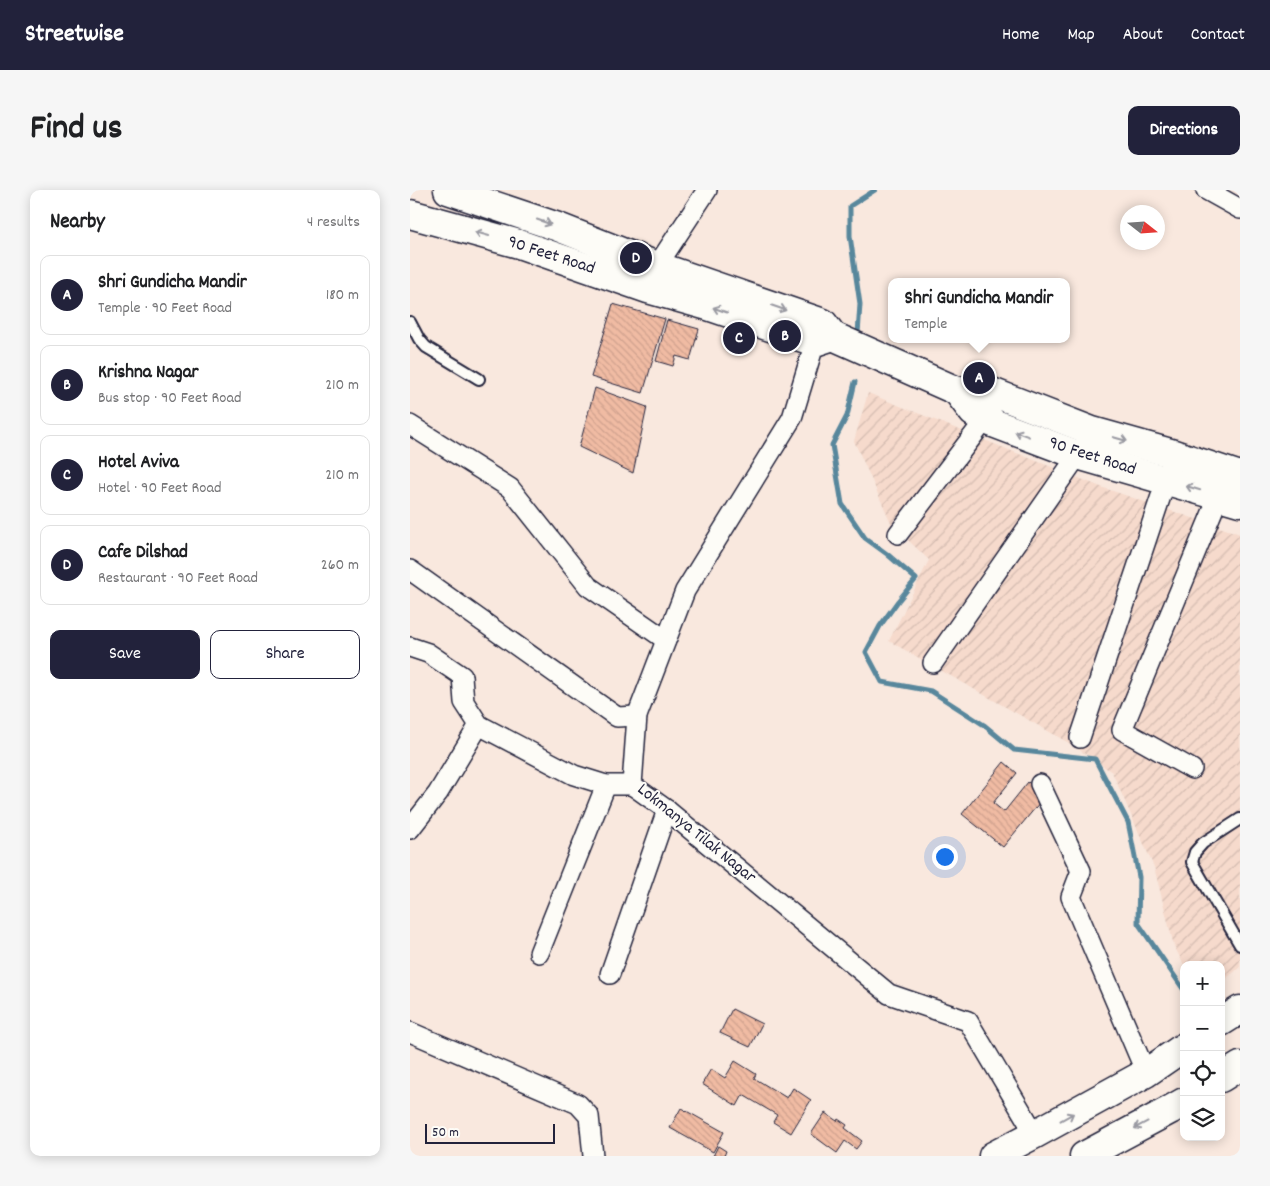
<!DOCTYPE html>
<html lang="en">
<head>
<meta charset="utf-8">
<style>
	:root { --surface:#fff; --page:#f6f6f6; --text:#202124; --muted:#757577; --line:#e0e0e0; --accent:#22223b }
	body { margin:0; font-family:Dekko,sans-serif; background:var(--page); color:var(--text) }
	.controls { position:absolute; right:15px; bottom:15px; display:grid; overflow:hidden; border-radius:10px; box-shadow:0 2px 12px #0003 }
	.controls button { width:45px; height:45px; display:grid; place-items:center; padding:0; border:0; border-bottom:1px solid var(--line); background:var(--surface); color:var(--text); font:25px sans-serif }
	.compass { position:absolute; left:710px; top:15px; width:45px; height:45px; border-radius:50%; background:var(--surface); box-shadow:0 2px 12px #0003; rotate:107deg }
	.scale { position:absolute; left:15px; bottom:12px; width:130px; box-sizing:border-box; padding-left:5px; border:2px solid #22223b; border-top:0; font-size:14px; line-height:18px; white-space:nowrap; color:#22223b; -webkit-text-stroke:4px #fdfcf7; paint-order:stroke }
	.you { position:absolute; left:534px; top:666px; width:18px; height:18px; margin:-12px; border:4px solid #fff; border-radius:50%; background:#1a73e8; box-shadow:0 0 0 8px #1a73e833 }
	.badge { display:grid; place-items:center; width:32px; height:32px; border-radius:50%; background:var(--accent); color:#fff; font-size:16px; font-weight:700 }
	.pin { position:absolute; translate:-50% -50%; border:2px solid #fff; box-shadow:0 1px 5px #0006 }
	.popup { position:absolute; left:478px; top:88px; width:182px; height:65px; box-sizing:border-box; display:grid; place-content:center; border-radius:10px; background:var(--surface); filter:drop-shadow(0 1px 4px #0005); font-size:16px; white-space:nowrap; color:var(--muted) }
	.popup b { font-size:19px; color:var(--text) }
	.popup::after { content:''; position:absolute; left:50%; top:100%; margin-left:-10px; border:10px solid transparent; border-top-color:var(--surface) }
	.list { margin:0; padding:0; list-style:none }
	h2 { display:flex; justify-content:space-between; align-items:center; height:65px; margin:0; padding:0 20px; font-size:21px }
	h2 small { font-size:16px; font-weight:400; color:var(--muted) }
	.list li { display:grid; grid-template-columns:32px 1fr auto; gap:15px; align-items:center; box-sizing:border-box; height:80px; margin:0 10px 10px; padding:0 10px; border:1px solid var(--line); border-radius:10px }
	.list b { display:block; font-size:19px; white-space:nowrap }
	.list p { margin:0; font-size:16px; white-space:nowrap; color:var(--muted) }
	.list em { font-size:16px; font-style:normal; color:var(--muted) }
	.actions { display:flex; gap:10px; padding:15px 20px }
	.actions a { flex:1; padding:11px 0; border:1px solid var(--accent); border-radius:10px; text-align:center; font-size:18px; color:var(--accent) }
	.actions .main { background:var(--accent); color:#fff }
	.icon { flex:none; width:28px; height:28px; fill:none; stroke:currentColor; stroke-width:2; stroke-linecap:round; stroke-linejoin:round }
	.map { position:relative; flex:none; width:830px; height:966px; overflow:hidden; border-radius:10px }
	header { display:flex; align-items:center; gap:30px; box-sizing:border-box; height:70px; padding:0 25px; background:var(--accent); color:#fff }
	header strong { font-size:24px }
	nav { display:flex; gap:28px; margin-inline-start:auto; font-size:18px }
	.intro { display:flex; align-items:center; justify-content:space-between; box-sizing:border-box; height:120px; padding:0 30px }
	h1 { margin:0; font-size:35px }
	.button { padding:12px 22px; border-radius:10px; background:var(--accent); color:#fff; font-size:18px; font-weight:700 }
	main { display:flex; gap:30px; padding:0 30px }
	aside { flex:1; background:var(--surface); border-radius:10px; box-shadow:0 2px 12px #0003 }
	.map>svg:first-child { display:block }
	.industrial { fill:url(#industrial-furrows) }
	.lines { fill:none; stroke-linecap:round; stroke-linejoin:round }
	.stream { stroke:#59879c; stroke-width:5 }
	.building { fill:url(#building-back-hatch); stroke:#22223b }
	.lane-casing { stroke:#22223b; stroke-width:14 }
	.street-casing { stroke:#22223b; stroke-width:22 }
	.secondary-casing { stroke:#22223b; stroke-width:31 }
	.primary-casing { stroke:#22223b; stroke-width:31 }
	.lane { stroke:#fdfcf7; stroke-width:10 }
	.street { stroke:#fdfcf7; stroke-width:19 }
	.secondary { stroke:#fdfcf7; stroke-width:28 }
	.primary { stroke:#fdfcf7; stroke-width:28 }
	.oneway { stroke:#9a9aa2 }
	.labels { text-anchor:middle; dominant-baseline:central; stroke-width:4; stroke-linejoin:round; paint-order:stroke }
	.street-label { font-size:18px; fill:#22223b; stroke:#fdfcf7 }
</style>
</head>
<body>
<header>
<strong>Streetwise</strong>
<nav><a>Home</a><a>Map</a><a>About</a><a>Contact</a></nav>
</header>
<div class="intro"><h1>Find us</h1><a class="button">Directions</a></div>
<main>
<aside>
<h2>Nearby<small>4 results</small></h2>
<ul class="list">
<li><span class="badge">A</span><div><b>Shri Gundicha Mandir</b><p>Temple · 90 Feet Road</p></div><em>180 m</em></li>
<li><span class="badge">B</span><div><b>Krishna Nagar</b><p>Bus stop · 90 Feet Road</p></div><em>210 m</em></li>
<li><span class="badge">C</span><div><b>Hotel Aviva</b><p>Hotel · 90 Feet Road</p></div><em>210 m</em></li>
<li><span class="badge">D</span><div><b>Cafe Dilshad</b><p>Restaurant · 90 Feet Road</p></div><em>260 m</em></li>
</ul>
<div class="actions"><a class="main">Save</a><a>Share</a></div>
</aside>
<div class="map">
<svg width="830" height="966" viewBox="0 0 830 966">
	<defs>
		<pattern id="industrial-furrows" width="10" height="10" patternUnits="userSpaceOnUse" patternTransform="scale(1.25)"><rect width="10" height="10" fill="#f6dacc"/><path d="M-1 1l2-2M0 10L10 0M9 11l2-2" fill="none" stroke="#d3bbb0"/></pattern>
		<pattern id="building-back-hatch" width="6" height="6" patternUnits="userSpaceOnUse" patternTransform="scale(1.25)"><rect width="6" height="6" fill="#f0bba3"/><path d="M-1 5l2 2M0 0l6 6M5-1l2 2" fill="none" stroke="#cea08d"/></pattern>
	</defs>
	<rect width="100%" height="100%" fill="#f9e8de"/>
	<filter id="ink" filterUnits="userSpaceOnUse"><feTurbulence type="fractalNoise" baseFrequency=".02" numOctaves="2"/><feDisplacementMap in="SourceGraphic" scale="10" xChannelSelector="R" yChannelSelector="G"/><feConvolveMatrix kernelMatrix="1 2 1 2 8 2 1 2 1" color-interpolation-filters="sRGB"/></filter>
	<g filter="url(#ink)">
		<polygon class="industrial" points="458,203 691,297 830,344 830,777 811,793 811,775 774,775 764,756 744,677 702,582 659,553 479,451 519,370 482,335 444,251"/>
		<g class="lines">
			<g class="stream">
				<polyline points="448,144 450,114 440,46 440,16 465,0"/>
				<polyline points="445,192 437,226 422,255 432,314 455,348 477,364 506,389 488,411 470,436 456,462 472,492 521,501 574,535 604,560 685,569 718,632 729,687 728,733 774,800"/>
			</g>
		</g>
		<g class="building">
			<polygon points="203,114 255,129 233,203 181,187"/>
			<polygon points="257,130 289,139 280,170 266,166 263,176 246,171"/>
			<polygon points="185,198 237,217 223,283 169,257"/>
			<polygon points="594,572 607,583 583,613 594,622 618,592 635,606 593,657 552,624"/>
			<polygon points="322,819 352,834 340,857 310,843"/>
			<polygon points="325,871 346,884 344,888 377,908 383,898 401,910 381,943 363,932 367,925 333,905 327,916 292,894 301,879 315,888"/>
			<polygon points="271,918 314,942 303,962 260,938"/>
			<polygon points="415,923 427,931 428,929 437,935 435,938 452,951 446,959 435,951 427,963 401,944"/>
			<polygon points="308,956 316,961 314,966 303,966"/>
		</g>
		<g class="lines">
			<g class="lane-casing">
				<g id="lane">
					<polyline points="0,132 9,149 16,157 69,189"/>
					<polyline points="830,629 793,653 785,662 782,672 830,755"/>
				</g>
			</g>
			<g class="street-casing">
				<g id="street">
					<polyline points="796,0 830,19"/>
					<polyline points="243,86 247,76 297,0"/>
					<polyline points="409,141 405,152 382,228 275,401 227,526 222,595 257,620 479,804 558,831 625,944"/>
					<polyline points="0,235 100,298 178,396 256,450"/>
					<polyline points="488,344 575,230 588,205"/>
					<polyline points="0,380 207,527 227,526"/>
					<polyline points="0,457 18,463 52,486 54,512 69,535 164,585 196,595 222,595"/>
					<polyline points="523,473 668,265 673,256"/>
					<polyline points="670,548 760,279"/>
					<polyline points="782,579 712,540 813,296"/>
					<polyline points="630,594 671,681 661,707 736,883"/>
					<polyline points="0,639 28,603 69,535"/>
					<polyline points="129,763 196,595"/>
					<polyline points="200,784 257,620"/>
					<polyline points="0,842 168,914 179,926 183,966"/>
				</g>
			</g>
			<g class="secondary-casing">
				<g id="secondary">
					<polyline points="38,0 148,37 247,76 413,133 423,146 547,201 574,199 682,241 764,264 830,286"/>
					<polyline points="0,24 109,54 238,99 298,116 405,152 423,146"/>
					<polyline points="547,201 563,222 575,230 668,265 830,312"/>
				</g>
			</g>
			<g class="primary-casing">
				<g id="primary">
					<polyline points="811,832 830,820"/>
					<polyline points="811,888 830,876"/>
					<polyline points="583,966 625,944 736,883 774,857"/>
					<polyline points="674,966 760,920 774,912"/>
				</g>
			</g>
			<use href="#lane" class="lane"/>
			<use href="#street" class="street"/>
			<use href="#secondary" class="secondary"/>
			<use href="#primary" class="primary"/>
		</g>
		<defs><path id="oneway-shaft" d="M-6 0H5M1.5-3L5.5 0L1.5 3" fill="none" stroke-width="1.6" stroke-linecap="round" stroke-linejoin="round" transform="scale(1.25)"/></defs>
		<g class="oneway">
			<use href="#oneway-shaft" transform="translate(134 32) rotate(19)"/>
			<use href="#oneway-shaft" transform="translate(72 44) rotate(-164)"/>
			<use href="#oneway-shaft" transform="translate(369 118) rotate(19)"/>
			<use href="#oneway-shaft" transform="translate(310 120) rotate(-161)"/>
			<use href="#oneway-shaft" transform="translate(612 244) rotate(-159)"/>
			<use href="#oneway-shaft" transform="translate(710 249) rotate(16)"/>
			<use href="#oneway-shaft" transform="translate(783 298) rotate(-163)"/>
			<use href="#oneway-shaft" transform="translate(657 927) rotate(-29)"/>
			<use href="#oneway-shaft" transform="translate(731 935) rotate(152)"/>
		</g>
	</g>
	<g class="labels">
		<g class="street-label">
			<text transform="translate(141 66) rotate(18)">90 Feet Road</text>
			<text transform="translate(682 267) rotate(18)">90 Feet Road</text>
			<text transform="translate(286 644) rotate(39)">Lokmanya Tilak Nagar</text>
		</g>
	</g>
</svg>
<div class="controls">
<button>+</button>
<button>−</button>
<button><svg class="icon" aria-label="locate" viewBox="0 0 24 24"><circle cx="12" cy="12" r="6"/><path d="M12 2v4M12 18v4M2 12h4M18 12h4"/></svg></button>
<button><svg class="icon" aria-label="layers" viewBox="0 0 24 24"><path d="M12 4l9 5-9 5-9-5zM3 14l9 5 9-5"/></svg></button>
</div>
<svg class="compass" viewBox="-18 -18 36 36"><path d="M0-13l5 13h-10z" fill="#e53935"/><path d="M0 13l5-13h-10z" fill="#757577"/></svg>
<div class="scale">50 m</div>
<div class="you"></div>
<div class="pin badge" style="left:569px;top:188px">A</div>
<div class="popup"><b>Shri Gundicha Mandir</b>Temple</div>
<div class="pin badge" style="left:375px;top:146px">B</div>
<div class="pin badge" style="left:329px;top:148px">C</div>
<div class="pin badge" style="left:226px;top:68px">D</div>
</div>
</main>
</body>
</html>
